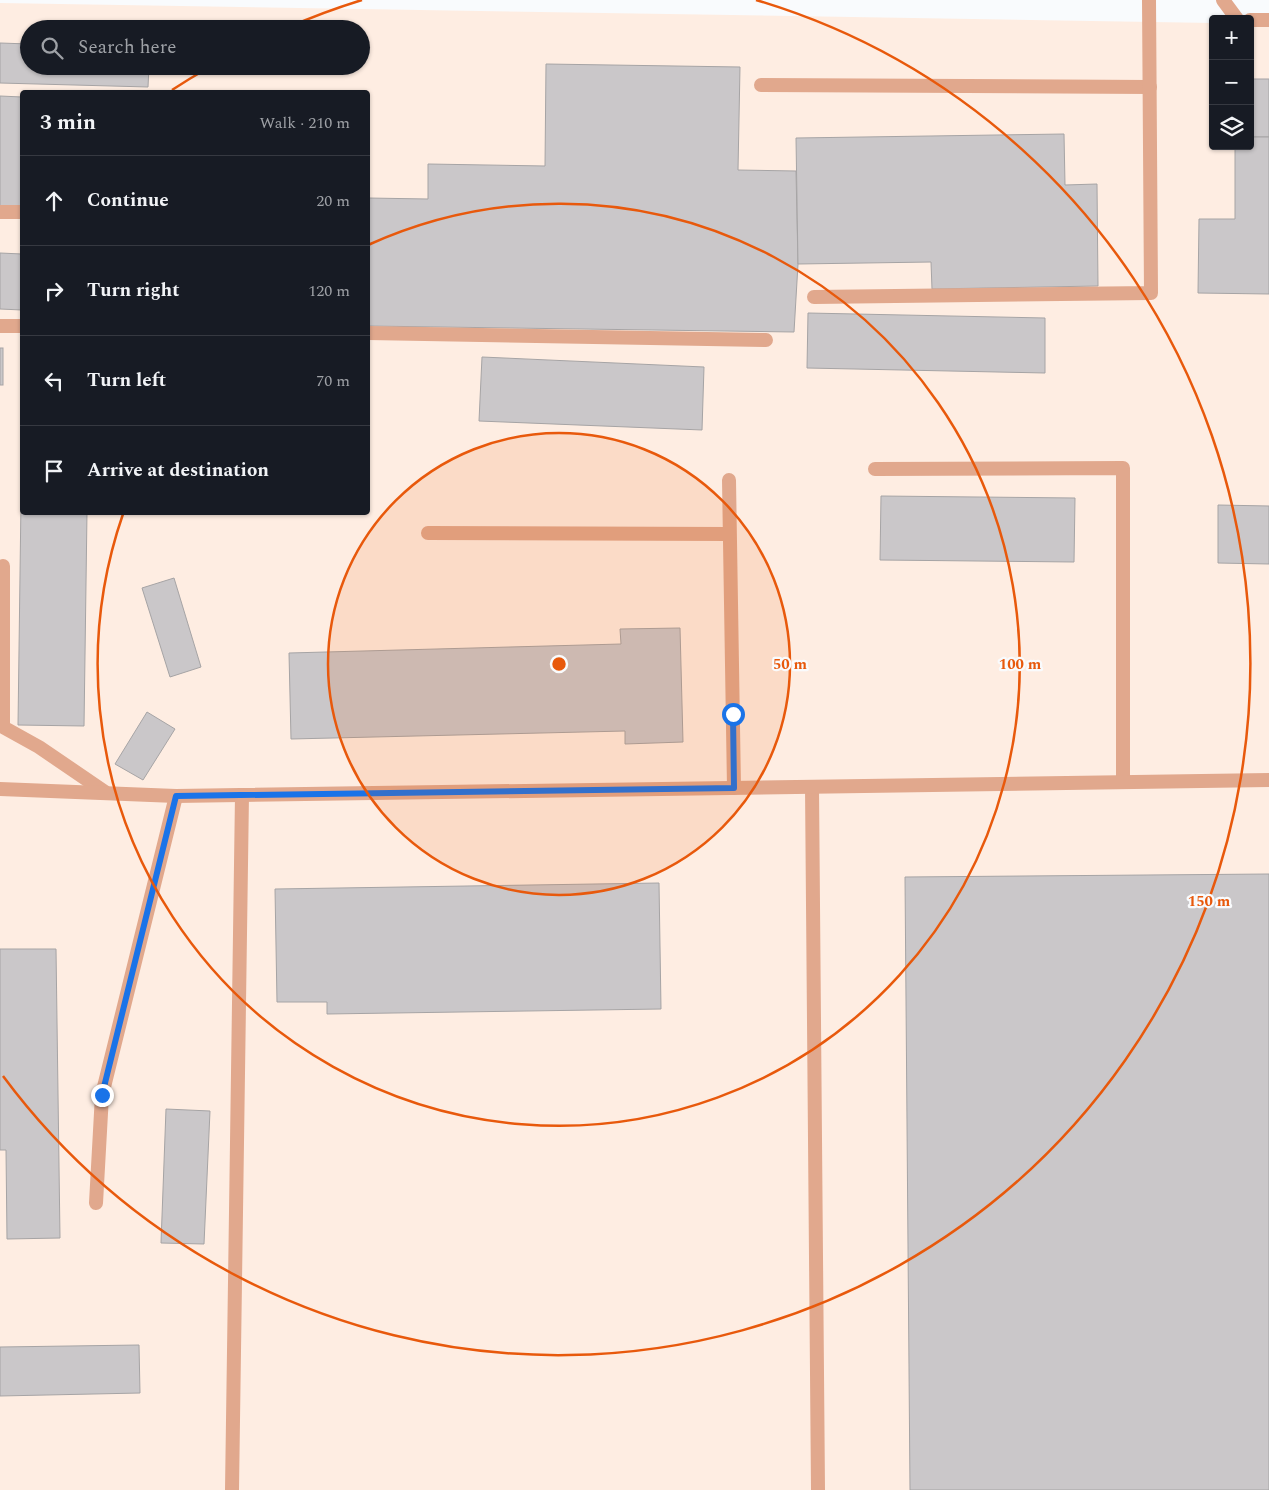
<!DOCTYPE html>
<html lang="en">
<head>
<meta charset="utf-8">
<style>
	:root { --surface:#171b24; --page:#20242c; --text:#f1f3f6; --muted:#9ea1a6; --line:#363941 }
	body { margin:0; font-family:Spectral,serif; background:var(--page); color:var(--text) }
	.controls { position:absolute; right:15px; top:15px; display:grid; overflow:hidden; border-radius:5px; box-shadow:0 1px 4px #0004 }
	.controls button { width:45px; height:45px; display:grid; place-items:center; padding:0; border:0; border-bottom:1px solid var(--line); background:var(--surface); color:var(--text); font:25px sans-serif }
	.stop { position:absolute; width:15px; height:15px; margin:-11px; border:4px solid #1a73e8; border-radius:50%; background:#fff }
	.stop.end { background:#1a73e8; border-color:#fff; box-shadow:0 1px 5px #0008 }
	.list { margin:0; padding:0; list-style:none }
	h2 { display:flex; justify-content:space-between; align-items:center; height:65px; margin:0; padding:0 20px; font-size:21px }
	h2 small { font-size:16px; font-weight:400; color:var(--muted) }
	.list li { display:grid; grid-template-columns:32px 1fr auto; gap:15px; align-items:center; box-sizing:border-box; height:90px; padding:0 20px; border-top:1px solid var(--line) }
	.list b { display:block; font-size:19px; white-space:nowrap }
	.list em { font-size:16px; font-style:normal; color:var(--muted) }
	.icon { flex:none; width:28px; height:28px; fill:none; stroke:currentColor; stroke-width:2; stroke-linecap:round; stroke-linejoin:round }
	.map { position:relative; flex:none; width:1269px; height:1490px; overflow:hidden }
	.search { position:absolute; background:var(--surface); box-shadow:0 1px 4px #0004; left:20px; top:20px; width:350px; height:55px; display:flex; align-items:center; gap:12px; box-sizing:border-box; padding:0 18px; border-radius:28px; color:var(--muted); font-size:19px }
	.panel { position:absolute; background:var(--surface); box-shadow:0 1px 4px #0004; left:20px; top:90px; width:350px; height:425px; border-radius:5px }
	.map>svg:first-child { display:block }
	.industrial { fill:#feede2; fill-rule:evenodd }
	.building { fill:#cac7c9; stroke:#a6a4a5 }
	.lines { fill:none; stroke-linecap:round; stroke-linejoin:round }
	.service { stroke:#e1a88d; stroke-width:14 }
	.route { stroke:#1a73e8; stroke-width:6 }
	.ring { fill:none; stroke:#e8590c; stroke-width:2.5 }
	.centre { fill:#e8590c; stroke:#f9fbfd; stroke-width:2.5 }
	.ring-label { font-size:15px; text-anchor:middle; font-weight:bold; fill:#e8590c; stroke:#f9fbfd; stroke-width:4.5; stroke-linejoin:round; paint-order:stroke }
</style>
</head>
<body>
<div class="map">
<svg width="1269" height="1490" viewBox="0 0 1269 1490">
	<rect width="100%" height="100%" fill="#f9fbfd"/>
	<path class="industrial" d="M0 3 1213 23V146H1250V24H1269V1490H0ZM29 29H361V66H29ZM22 92H368V512H22Z"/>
	<g class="building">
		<polygon points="0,43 29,44 29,66 149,66 148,87 0,83"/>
		<polygon points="546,64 740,67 738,170 796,171 798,264 794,332 368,326 368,198 428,199 428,164 545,166"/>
		<rect x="1250" y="79" width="19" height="58"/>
		<polygon points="0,96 22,97 22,206 0,206"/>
		<polygon points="1064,134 1065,185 1097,184 1098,286 932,289 931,262 798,264 796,138"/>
		<polygon points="1250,137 1269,137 1269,294 1198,293 1199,219 1235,219 1235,146 1250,146"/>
		<polygon points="0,253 22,254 22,310 0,309"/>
		<polygon points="808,313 1045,318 1045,373 807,368"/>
		<rect x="0" y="348" width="3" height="37"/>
		<polygon points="482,357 704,367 702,430 479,421"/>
		<polygon points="22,426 22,512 87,512 84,726 18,725"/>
		<polygon points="881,496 1075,498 1074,562 880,560"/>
		<polygon points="1218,505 1269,506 1269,564 1218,563"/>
		<polygon points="174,578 201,667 170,677 142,588"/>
		<polygon points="680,628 683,742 625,744 625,731 291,739 289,653 621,644 620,629"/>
		<polygon points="147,712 175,729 143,780 115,764"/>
		<polygon points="1269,874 1269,1490 910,1490 905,877"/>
		<polygon points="659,883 661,1009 327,1014 327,1002 277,1002 275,889"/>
		<polygon points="0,949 56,949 60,1238 7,1239 6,1150 0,1150"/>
		<polygon points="166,1109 210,1111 204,1244 161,1243"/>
		<polygon points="139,1345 140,1393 0,1396 0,1347"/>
	</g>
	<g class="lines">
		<g class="service">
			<polyline points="1223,0 1237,19"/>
			<polyline points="1250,20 1269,20"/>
			<polyline points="761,85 1150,87"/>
			<polyline points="0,212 22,212"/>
			<polyline points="814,297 1151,293 1149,0"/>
			<polyline points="0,326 22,326"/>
			<polyline points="368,333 766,340"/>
			<polyline points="875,469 1123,468 1123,782"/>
			<polyline points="729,480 734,788"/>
			<polyline points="428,533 729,534"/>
			<polyline points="3,566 3,727 39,747 105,792"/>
			<polyline points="812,787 818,1490"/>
			<polyline points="0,789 176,796 1269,780"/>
			<polyline points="96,1203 102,1095 176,796"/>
			<polyline points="232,1490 242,795"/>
		</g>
	</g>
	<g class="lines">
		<polyline class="route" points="102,1095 176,796 734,788 733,714"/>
	</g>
	<circle cx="559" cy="664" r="231" fill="#e8590c" fill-opacity=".12"/>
	<g class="ring">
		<circle cx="559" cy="664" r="231"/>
		<path d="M368 245A461 461 0 1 1 123 514"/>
		<path d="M172 90A692 692 0 0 1 208 68M289 27A692 692 0 0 1 362 0M756 0A692 692 0 1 1 3 1076"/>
	</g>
	<circle cx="559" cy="664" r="8" class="centre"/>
	<g class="ring-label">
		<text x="790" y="669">50 m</text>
		<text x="1020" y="669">100 m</text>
		<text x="1209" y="906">150 m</text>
	</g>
</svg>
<div class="controls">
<button>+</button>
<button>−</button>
<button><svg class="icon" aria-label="layers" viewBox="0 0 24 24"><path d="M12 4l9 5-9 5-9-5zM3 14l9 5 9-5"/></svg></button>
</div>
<div class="stop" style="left:733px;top:714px"></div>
<div class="stop end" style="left:102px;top:1095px"></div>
<div class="search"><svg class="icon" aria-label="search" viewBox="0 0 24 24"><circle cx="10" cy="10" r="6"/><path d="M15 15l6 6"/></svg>Search here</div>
<section class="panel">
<h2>3 min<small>Walk · 210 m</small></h2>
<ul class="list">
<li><svg class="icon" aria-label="ahead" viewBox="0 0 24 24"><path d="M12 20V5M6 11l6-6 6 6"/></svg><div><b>Continue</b></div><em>20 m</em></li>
<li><svg class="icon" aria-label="right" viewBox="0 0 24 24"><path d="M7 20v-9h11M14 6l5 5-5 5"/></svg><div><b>Turn right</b></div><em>120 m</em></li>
<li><svg class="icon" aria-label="left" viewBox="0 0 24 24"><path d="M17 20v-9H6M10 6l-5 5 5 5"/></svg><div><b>Turn left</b></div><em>70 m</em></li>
<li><svg class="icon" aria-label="arrive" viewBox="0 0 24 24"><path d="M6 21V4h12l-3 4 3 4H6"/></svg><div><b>Arrive at destination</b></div></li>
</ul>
</section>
</div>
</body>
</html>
